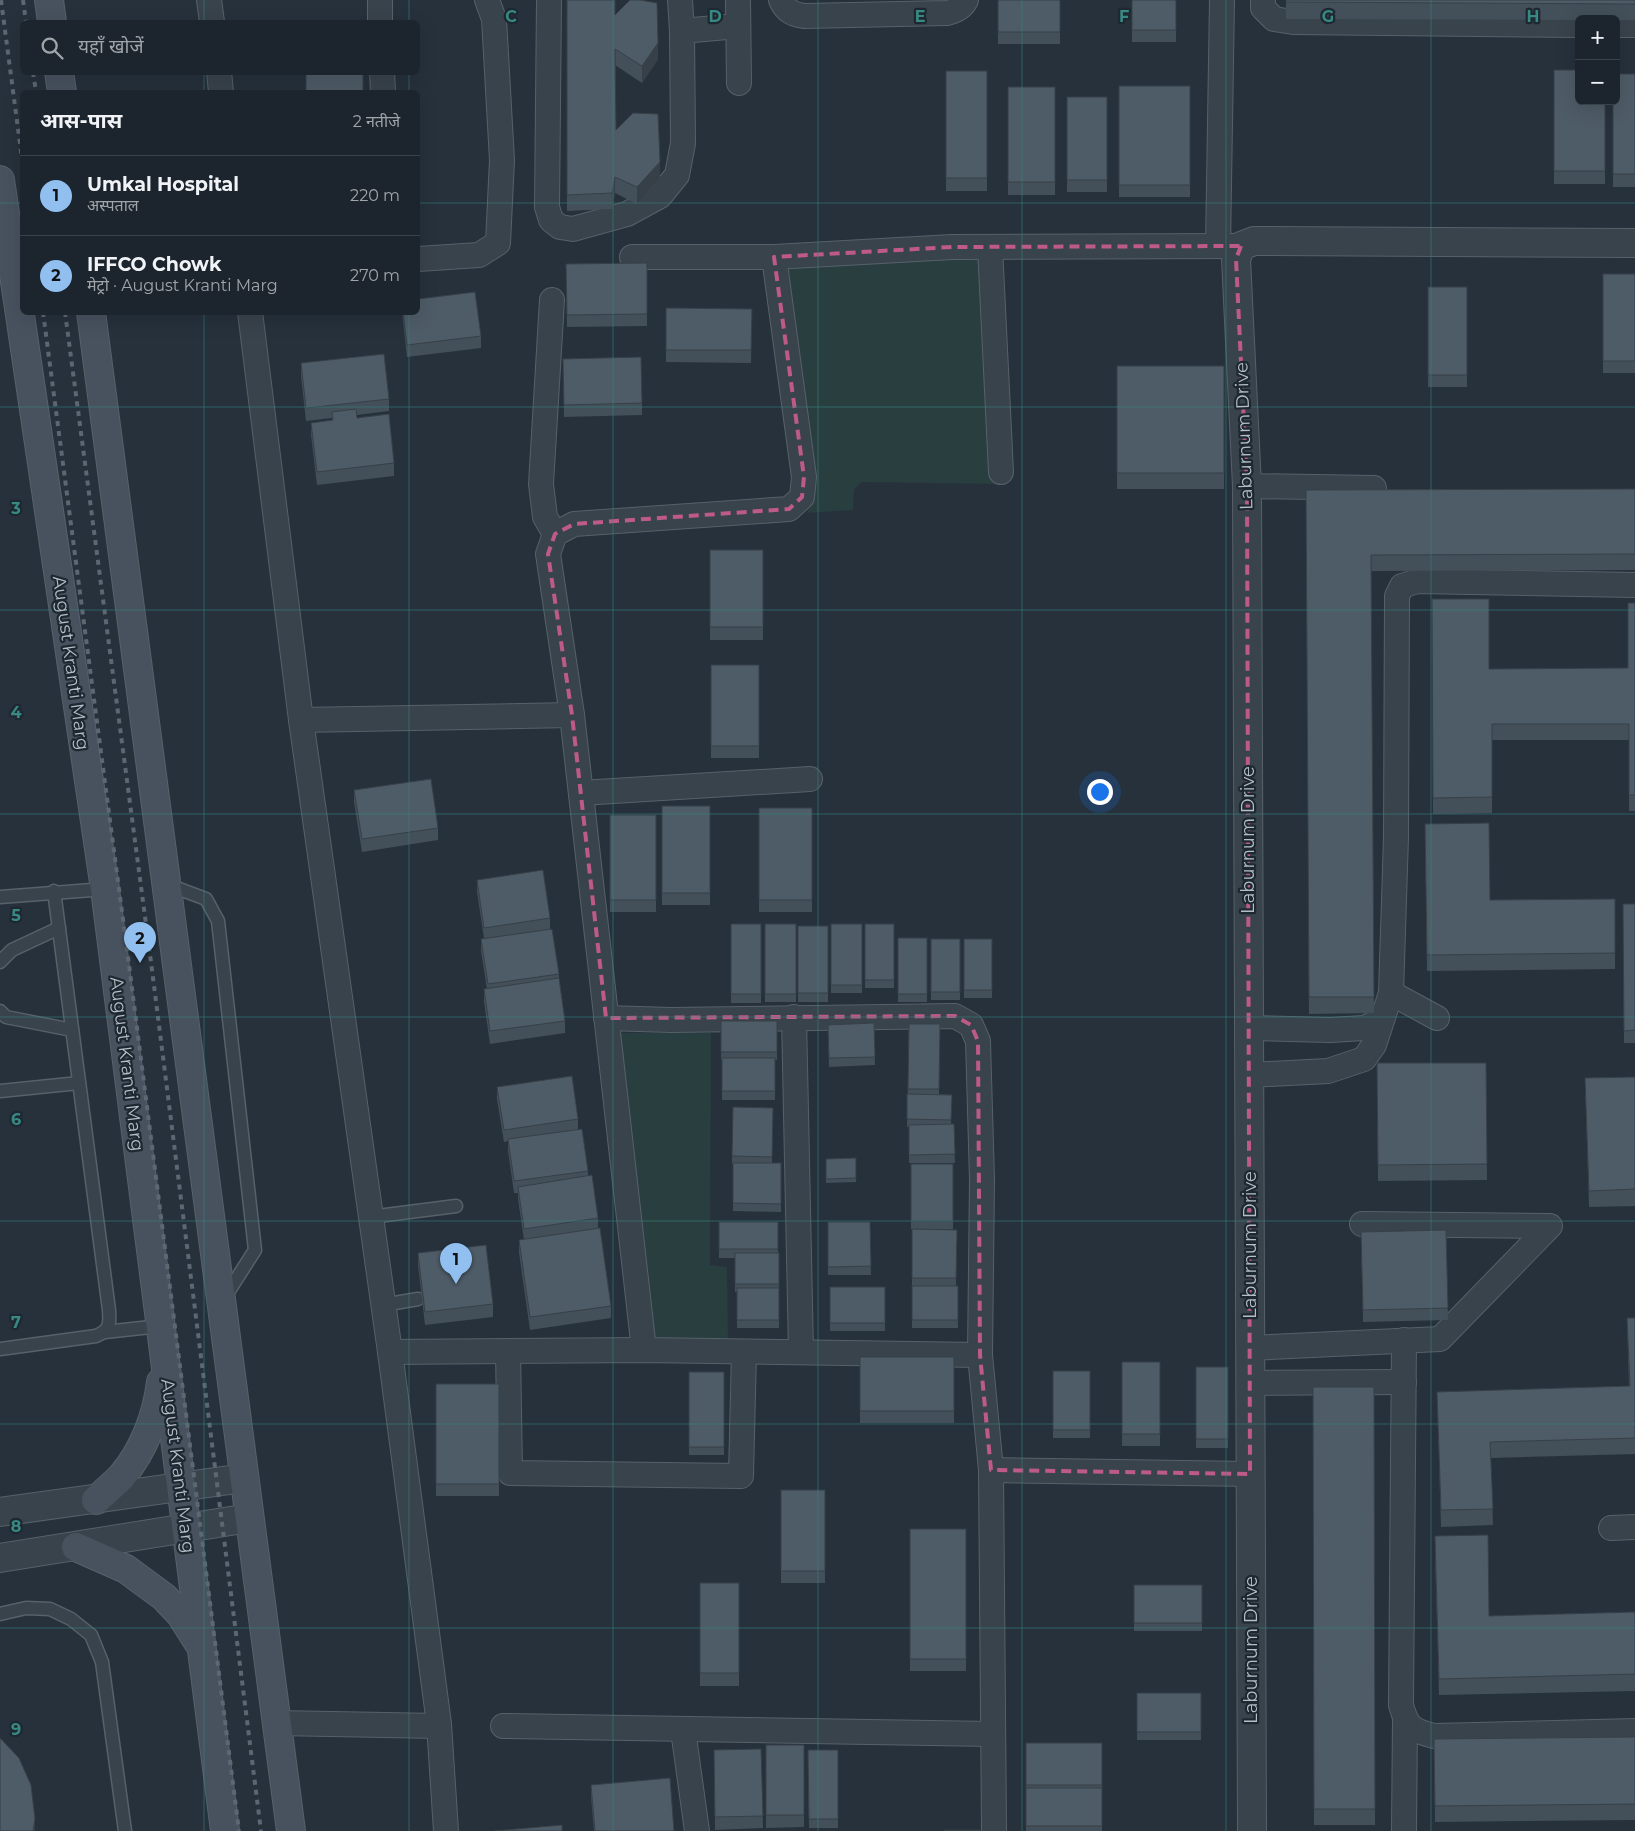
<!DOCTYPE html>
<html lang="hi">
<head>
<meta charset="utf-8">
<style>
	:root { --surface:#1c252d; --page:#252d35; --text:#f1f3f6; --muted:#a0a5aa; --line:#3a4249; --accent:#91bff0 }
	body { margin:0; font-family:Montserrat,"Noto Sans Devanagari",sans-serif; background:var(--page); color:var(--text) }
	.controls { position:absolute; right:15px; top:15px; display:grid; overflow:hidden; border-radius:8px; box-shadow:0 5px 20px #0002 }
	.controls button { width:45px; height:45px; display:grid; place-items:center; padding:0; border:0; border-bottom:1px solid var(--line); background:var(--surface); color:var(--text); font:25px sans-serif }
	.you { position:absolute; left:1099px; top:791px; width:18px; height:18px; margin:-12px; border:4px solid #fff; border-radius:50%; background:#1a73e8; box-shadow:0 0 0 8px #1a73e833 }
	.badge { display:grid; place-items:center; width:32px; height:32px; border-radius:50%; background:var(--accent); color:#111; font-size:16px; font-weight:700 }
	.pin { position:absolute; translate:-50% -41px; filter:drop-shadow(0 1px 2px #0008) }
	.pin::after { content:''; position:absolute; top:26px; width:18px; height:15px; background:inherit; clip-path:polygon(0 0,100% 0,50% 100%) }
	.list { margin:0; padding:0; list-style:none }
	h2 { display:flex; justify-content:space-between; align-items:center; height:65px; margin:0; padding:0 20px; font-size:21px }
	h2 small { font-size:16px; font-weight:400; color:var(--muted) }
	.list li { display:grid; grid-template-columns:32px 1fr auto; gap:15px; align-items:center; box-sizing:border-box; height:80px; padding:0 20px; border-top:1px solid var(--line) }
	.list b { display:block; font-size:19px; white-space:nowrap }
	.list p { margin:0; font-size:16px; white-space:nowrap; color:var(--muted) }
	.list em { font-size:16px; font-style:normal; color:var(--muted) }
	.icon { flex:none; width:28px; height:28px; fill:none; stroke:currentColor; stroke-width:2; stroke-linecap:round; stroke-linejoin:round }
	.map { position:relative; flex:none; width:1635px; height:1831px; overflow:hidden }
	.search { position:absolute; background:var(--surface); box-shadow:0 5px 20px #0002; left:20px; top:20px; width:400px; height:55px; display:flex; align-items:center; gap:12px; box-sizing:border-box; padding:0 18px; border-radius:8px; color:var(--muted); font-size:19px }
	.panel { position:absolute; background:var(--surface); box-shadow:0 5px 20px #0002; left:20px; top:90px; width:400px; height:225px; border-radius:8px }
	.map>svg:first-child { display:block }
	.green { fill:#293e3e }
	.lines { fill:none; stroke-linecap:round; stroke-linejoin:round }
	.service-casing { stroke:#57616a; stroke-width:15 }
	.minor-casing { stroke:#57616a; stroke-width:26 }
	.tertiary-casing { stroke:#57616a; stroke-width:30 }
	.secondary-casing { stroke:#57616a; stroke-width:30 }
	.service { stroke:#39434c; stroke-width:12 }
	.minor { stroke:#39434c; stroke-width:24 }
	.tertiary { stroke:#39434c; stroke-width:28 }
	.secondary { stroke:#48525f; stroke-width:28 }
	.rail { stroke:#5c6773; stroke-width:4; stroke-dasharray:5 5; stroke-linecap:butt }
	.wall { fill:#434f59 }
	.shaded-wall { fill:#374048 }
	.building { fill:#4e5c67; stroke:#374048 }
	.marked { fill:none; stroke:#bd5a86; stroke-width:4; stroke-dasharray:10 6; stroke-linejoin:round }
	.grid { fill:none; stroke:#388884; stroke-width:1; stroke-opacity:0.55 }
	.labels { text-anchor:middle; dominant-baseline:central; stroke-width:4.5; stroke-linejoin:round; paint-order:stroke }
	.street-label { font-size:18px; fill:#b5bec7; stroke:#1e2831 }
	.grid-label { font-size:16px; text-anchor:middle; font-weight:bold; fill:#388884; stroke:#1e2831; stroke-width:4.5; stroke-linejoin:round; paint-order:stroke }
</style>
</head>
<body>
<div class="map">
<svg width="1635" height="1831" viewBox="0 0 1635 1831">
	<rect width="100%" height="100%" fill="#26313c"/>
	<g class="green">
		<polygon points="983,255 995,484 861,482 854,490 853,510 807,513 813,501 815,475 784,264"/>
		<polygon points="619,1033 711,1033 710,1265 727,1267 728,1340 653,1339"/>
	</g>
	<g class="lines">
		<g class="service-casing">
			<g id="service">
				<polyline points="166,884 206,899 218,921 255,1250 225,1297"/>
				<polyline points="0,897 105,889"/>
				<polyline points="0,962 12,950 59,928"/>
				<polyline points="0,1011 6,1017 72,1030"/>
				<polyline points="0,1091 79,1083"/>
				<polyline points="370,1217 456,1206"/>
				<polyline points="383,1305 418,1299"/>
				<polyline points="105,1332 160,1326"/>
				<path d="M0 1349 96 1336C110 1330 110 1325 109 1310L54 891"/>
				<polyline points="0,1614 26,1608 50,1609 71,1619 91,1635 102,1662 125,1831"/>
			</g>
		</g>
		<g class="minor-casing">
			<g id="minor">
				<polyline points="209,0 212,22"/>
				<polyline points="380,0 380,22"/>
				<polyline points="549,0 547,207 551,220 560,227 573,229 627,214 660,196 677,175 683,143 682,31 738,26"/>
				<polyline points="680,0 682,31"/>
				<polyline points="738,0 739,83"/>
				<path d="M781 0C786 11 792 14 804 16L947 13C956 11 962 8 966 0"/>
				<polyline points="1263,0 1263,8 1274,19 1293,22 1579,25"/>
				<polyline points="1616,25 1635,25"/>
				<polyline points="219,72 221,92"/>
				<polyline points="382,72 383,92"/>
				<polyline points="1218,246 1222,0"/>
				<polyline points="990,247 1001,472"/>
				<polyline points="632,257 774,257 952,247 1241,246"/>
				<polyline points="418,259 479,255 498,243 502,160 494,19 487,0"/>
				<polyline points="552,300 541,484 545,517 555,534"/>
				<polyline points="250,312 301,720 390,1352 439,1724 446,1831"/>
				<polyline points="1247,486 1374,488"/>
				<polyline points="301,720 572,715"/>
				<polyline points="581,793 810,779"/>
				<polyline points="1391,993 1437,1018"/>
				<polyline points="794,1017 801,1352"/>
				<polyline points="606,1018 671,1020 955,1016 971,1025 978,1041 982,1180 980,1355 991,1470 994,1831"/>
				<polyline points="1249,1028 1330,1030 1364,1028 1381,1020"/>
				<polyline points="1249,1075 1328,1071 1364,1059 1374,1045 1391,993 1396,837 1397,596 1402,586 1417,581 1635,585"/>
				<path d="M1404 1340 1401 1705C1407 1727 1411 1730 1434 1736L1635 1731"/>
				<polyline points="1250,1348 1440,1339 1550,1226 1362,1224"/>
				<polyline points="644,1350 572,715 548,554 555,534 574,524 789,509 802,497 804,477 774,257"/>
				<polyline points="508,1351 510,1473 741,1476 744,1352"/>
				<polyline points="390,1352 644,1350 980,1355"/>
				<polyline points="1250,1383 1404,1382"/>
				<polyline points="991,1470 1250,1474"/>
				<polyline points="1611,1528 1635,1527"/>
				<polyline points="277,1723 439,1726"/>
				<polyline points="503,1726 992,1734"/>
				<polyline points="683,1730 697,1831"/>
				<polyline points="1404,1831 1405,1720"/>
			</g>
		</g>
		<g class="tertiary-casing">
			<g id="tertiary">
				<polyline points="0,1512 244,1478"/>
				<polyline points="0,1558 249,1518"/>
				<polyline points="1252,1831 1247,486 1236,259 1241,246 1254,241 1635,243"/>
			</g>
		</g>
		<g class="secondary-casing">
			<g id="secondary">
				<polyline points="49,0 52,22"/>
				<polyline points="59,72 62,92"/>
				<polyline points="0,180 105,889 225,1831"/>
				<polyline points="91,312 291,1831"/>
				<path d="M96 1500C105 1492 114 1484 122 1476 144 1450 157 1415 161 1382"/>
				<polyline points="76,1547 126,1569 164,1597 181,1615 198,1642"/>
			</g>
		</g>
		<use href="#service" class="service"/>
		<use href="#minor" class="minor"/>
		<use href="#tertiary" class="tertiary"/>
		<use href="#secondary" class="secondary"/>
		<g class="rail">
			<polyline points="1,0 22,159"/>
			<polyline points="23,0 26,22"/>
			<polyline points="33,72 36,92"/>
			<polyline points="43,312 129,965 239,1831"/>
			<polyline points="65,312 151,962 261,1831"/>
		</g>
	</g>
	<g class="wall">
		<polygon points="567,0 615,15 658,59 642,83 615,65 616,130 660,178 637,204 615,193 612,209 567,211"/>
		<rect x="998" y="0" width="62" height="44"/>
		<rect x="1132" y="0" width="44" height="42"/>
		<polygon points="1286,0 1635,0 1635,20 1616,20 1616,19 1579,19 1579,20 1286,19"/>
		<polygon points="1554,70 1605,101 1605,184 1554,184"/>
		<rect x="946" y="71" width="41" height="120"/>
		<polygon points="1635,74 1635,187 1613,187 1613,101"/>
		<rect x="1119" y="86" width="71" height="111"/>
		<rect x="1008" y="87" width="47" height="108"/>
		<rect x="1067" y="97" width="40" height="95"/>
		<polygon points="647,263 647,326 567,327 566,264"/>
		<rect x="1603" y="274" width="32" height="99"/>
		<rect x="1428" y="287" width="39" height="100"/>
		<polygon points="666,308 752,309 751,363 666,362"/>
		<polygon points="402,312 418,312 481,336 481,348 407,357"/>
		<polygon points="563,359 642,403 642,415 564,417"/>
		<polygon points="301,363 389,399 389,411 357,415 357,418 394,463 394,476 317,485 311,435 311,423 332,421 332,418 306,421 301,376"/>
		<rect x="1117" y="366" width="107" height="123"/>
		<polygon points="1635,489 1635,570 1371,571 1374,1013 1309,1014 1306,490"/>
		<rect x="710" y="550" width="53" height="90"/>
		<polygon points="1432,599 1489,669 1628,668 1635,603 1635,811 1629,811 1629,740 1492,740 1492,813 1433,814"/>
		<rect x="711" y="665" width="48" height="93"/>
		<polygon points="354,790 438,828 438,840 362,852 354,802"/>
		<rect x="662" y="806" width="48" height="99"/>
		<rect x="759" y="808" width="53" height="104"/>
		<rect x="610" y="815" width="46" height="97"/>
		<polygon points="1425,824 1490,900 1615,899 1615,969 1427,971"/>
		<polygon points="477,880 550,918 550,929 559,974 559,978 565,1021 565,1033 490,1044 484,1002 484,989 487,989 481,951 481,939 484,938 477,892"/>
		<polygon points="1623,904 1635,904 1635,1043 1624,1043"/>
		<rect x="731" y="924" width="30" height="79"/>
		<rect x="765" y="924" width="31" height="78"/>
		<rect x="831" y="924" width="31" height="69"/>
		<rect x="865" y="924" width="29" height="64"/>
		<rect x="798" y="926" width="30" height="76"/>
		<rect x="898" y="938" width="29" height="64"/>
		<rect x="931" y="939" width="29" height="61"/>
		<rect x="964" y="939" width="28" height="59"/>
		<polygon points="721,1021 777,1021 777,1060 775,1060 775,1100 722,1100 722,1060 721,1060"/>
		<polygon points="874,1023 875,1065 829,1067 828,1025"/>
		<polygon points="909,1024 940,1024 939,1094 952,1095 951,1124 954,1124 955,1163 909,1163 909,1127 907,1127"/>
		<polygon points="1377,1063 1486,1063 1487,1180 1378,1181"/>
		<polygon points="1635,1077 1635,1206 1589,1207 1585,1078"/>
		<polygon points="497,1087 578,1119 578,1130 588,1171 588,1176 598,1218 598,1229 611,1306 611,1318 530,1330 519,1253 519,1240 524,1240 518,1199 518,1193 514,1193 508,1151 508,1141 504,1142 497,1099"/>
		<polygon points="773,1108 772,1163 781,1163 781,1212 733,1211 733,1164 732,1164 732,1156"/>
		<polygon points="856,1158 856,1182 826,1183 826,1159"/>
		<rect x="911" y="1164" width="42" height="65"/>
		<polygon points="719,1222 778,1222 778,1253 779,1253 779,1328 737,1328 737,1292 735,1292 735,1258 719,1258"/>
		<polygon points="828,1222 870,1222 871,1275 828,1275"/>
		<polygon points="912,1229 957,1230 956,1286 958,1286 958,1328 912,1328 912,1286 931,1286 912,1286"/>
		<polygon points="1446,1230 1448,1320 1363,1322 1361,1232"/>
		<polygon points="418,1253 493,1304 493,1317 425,1325 418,1265"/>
		<rect x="830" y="1287" width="55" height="44"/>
		<polygon points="1627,1318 1635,1318 1635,1454 1491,1458 1493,1525 1441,1527 1437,1392 1629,1386"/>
		<rect x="860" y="1357" width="94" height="66"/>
		<rect x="1122" y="1362" width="38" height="84"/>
		<rect x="1196" y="1367" width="32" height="81"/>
		<rect x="1053" y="1371" width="37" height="67"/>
		<rect x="689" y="1372" width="35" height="83"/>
		<rect x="436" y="1384" width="63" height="112"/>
		<polygon points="1313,1387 1374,1387 1375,1825 1314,1825"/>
		<rect x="781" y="1490" width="44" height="93"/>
		<rect x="910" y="1529" width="56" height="142"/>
		<polygon points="1435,1552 1489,1616 1635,1612 1635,1691 1439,1695"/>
		<rect x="700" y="1583" width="39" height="103"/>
		<rect x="1134" y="1585" width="68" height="46"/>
		<rect x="1137" y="1693" width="64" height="47"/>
		<polygon points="1635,1737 1635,1820 1435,1822 1434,1739"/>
		<rect x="1026" y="1743" width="76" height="88"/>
		<polygon points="766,1745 804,1745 804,1827 766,1828"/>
		<polygon points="761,1749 763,1828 715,1830 714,1750"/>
		<polygon points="808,1750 838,1750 838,1828 809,1828"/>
		<polygon points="591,1785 674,1831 594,1831 591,1797"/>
	</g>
	<g class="shaded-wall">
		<polygon points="658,43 658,59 642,83 642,66"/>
		<polygon points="660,162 660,178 637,204 637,187"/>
		<polygon points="615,177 615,193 612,209 612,193"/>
		<polygon points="35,1819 35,1831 33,1831"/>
	</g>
	<g class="building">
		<polygon points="567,0 615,0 615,15 630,0 640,0 657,3 658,43 642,66 615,49 616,130 633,113 658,114 660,162 637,187 615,177 612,193 567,195"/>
		<rect x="998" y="0" width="62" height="32"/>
		<rect x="1132" y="0" width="44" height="30"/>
		<polygon points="1286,0 1635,0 1635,4 1286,2"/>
		<polygon points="1554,70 1579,70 1579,101 1605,101 1605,171 1554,171"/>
		<rect x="946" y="71" width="41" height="107"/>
		<rect x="306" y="72" width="57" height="20"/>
		<polygon points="1616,74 1635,74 1635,174 1613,174 1613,101 1616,101"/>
		<rect x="1119" y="86" width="71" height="99"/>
		<rect x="1008" y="87" width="47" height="95"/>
		<rect x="1067" y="97" width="40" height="83"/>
		<polygon points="647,263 647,314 567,315 566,264"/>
		<rect x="1603" y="274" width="32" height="87"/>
		<rect x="1428" y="287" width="39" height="88"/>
		<polygon points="475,292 481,336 407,345 403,312 418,312 418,299"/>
		<polygon points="666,308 752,309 751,350 666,350"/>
		<polygon points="384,354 389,399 306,408 301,363"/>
		<polygon points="641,357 642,403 564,405 563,359"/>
		<rect x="1117" y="366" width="107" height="107"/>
		<polygon points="356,409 357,418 389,414 394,463 317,472 311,423 333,420 332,412"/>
		<polygon points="1635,489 1635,554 1371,555 1374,997 1309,997 1306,490"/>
		<rect x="710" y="550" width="53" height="77"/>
		<polygon points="1432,599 1489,599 1489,669 1628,668 1628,603 1635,603 1635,795 1629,795 1629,724 1492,724 1492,797 1433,798"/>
		<rect x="711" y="665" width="48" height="81"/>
		<polygon points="431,779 438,828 362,839 354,790"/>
		<rect x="662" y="806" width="48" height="87"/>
		<rect x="759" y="808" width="53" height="92"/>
		<rect x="610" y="815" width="46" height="85"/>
		<polygon points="1489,823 1490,900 1615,899 1615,953 1427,955 1425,824"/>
		<polygon points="543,870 550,918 484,928 477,880"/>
		<polygon points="1623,904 1635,904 1635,1030 1624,1031"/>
		<rect x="731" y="924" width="30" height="70"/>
		<rect x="765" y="924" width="31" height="70"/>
		<rect x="831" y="924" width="31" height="61"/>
		<rect x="865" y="924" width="29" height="56"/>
		<rect x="798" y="926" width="30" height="67"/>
		<polygon points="552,929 559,974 488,984 481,939"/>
		<rect x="898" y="938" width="29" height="56"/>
		<rect x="931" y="939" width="29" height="53"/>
		<rect x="964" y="939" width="28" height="51"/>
		<polygon points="559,978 565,1021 490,1031 484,989"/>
		<rect x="721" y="1021" width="56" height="31"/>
		<polygon points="874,1023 875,1057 829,1058 828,1025"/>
		<polygon points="909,1024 940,1024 939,1089 908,1089"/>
		<rect x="722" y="1058" width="53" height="33"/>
		<polygon points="1377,1063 1486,1063 1487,1164 1378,1165"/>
		<polygon points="572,1076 578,1119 504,1130 497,1087"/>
		<polygon points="1635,1077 1635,1189 1589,1191 1585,1078"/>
		<polygon points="907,1094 952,1095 951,1120 907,1119"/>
		<polygon points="733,1107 773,1108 772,1157 732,1156"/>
		<polygon points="954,1124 955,1154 909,1155 909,1125"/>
		<polygon points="582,1129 588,1171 514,1181 508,1139"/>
		<polygon points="856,1158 856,1178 826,1179 826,1159"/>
		<polygon points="733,1163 781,1163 781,1204 733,1203"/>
		<rect x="911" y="1164" width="42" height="57"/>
		<polygon points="592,1175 598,1218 524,1229 518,1187"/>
		<rect x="719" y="1222" width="59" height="27"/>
		<polygon points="828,1222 870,1222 871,1266 828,1267"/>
		<polygon points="600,1228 611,1306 530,1317 519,1240"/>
		<polygon points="912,1229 957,1230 956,1278 912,1278"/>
		<polygon points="1446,1230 1448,1308 1363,1310 1361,1232"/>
		<polygon points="486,1245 493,1304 425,1312 418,1253"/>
		<rect x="735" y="1253" width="44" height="31"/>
		<rect x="912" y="1286" width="46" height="34"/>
		<rect x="830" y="1287" width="55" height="36"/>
		<rect x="737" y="1288" width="42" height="32"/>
		<polygon points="1627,1318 1635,1318 1635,1438 1490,1442 1493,1509 1441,1510 1437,1392 1630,1386"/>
		<rect x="860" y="1357" width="94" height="54"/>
		<rect x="1122" y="1362" width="38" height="72"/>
		<rect x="1196" y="1367" width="32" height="72"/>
		<rect x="1053" y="1371" width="37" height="59"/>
		<rect x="689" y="1372" width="35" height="75"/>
		<rect x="436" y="1384" width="63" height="100"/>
		<polygon points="1313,1387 1374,1387 1375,1809 1314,1809"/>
		<rect x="781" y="1490" width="44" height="81"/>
		<rect x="910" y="1529" width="56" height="130"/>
		<polygon points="1488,1535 1489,1616 1635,1612 1635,1674 1439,1679 1435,1536"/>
		<rect x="700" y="1583" width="39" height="90"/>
		<rect x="1134" y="1585" width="68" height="38"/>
		<rect x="1137" y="1693" width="64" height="39"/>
		<polygon points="1635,1737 1635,1804 1435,1806 1434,1739"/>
		<polygon points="0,1738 19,1758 31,1785 35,1819 33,1831 0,1831"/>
		<rect x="1026" y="1743" width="76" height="42"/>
		<rect x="766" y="1745" width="38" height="70"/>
		<polygon points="761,1749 763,1816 715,1817 714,1750"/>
		<polygon points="808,1750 838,1750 838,1819 809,1819"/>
		<polygon points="670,1778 674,1831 595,1831 591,1785"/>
		<rect x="1026" y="1788" width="76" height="38"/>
		<polygon points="562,1825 562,1831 494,1831"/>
		<rect x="944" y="1830" width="36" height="1"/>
	</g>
	<path class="marked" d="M1241 246 1236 259 1247 486 1250 1474 991 1470 980 1355 978 1041 971 1025 955 1016 606 1018 572 715 548 554 555 534 574 524 789 509 802 497 804 477 774 257 952 247Z"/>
	<path class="grid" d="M204 0V22M409 0V22M613 0V1831M818 0V1831M1022 0V1831M1226 0V1831M1431 0V1831M204 72V92M409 72V92M0 203H22M418 203H1635M204 312V1831M409 312V1831M0 407H1635M0 610H1635M0 814H1635M0 1017H1635M0 1221H1635M0 1424H1635M0 1628H1635"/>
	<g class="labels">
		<g class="street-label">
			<text transform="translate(1244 436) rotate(-92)">Laburnum Drive</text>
			<text transform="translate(71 663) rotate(82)">August Kranti Marg</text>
			<text transform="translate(1248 840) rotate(-90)">Laburnum Drive</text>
			<text transform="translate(127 1064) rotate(83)">August Kranti Marg</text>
			<text transform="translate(1250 1245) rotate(-90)">Laburnum Drive</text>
			<text transform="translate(178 1466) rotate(83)">August Kranti Marg</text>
			<text transform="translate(1251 1650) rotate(-90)">Laburnum Drive</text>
		</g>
	</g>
	<g class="grid-label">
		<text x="511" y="22">C</text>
		<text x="715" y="22">D</text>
		<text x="920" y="22">E</text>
		<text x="1124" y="22">F</text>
		<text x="1328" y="22">G</text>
		<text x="1533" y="22">H</text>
		<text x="16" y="514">3</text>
		<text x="16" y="718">4</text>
		<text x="16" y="921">5</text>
		<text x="16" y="1125">6</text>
		<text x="16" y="1328">7</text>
		<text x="16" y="1532">8</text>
		<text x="16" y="1735">9</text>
	</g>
</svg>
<div class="controls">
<button>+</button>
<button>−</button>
</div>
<div class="you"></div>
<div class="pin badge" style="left:456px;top:1284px">1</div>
<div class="pin badge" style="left:140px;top:963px">2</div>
<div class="search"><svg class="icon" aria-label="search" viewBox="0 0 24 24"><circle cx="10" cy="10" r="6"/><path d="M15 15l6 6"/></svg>यहाँ खोजें</div>
<section class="panel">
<h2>आस-पास<small>2 नतीजे</small></h2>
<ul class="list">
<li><span class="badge">1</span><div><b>Umkal Hospital</b><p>अस्पताल</p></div><em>220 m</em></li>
<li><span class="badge">2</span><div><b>IFFCO Chowk</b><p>मेट्रो · August Kranti Marg</p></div><em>270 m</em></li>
</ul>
</section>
</div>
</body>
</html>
